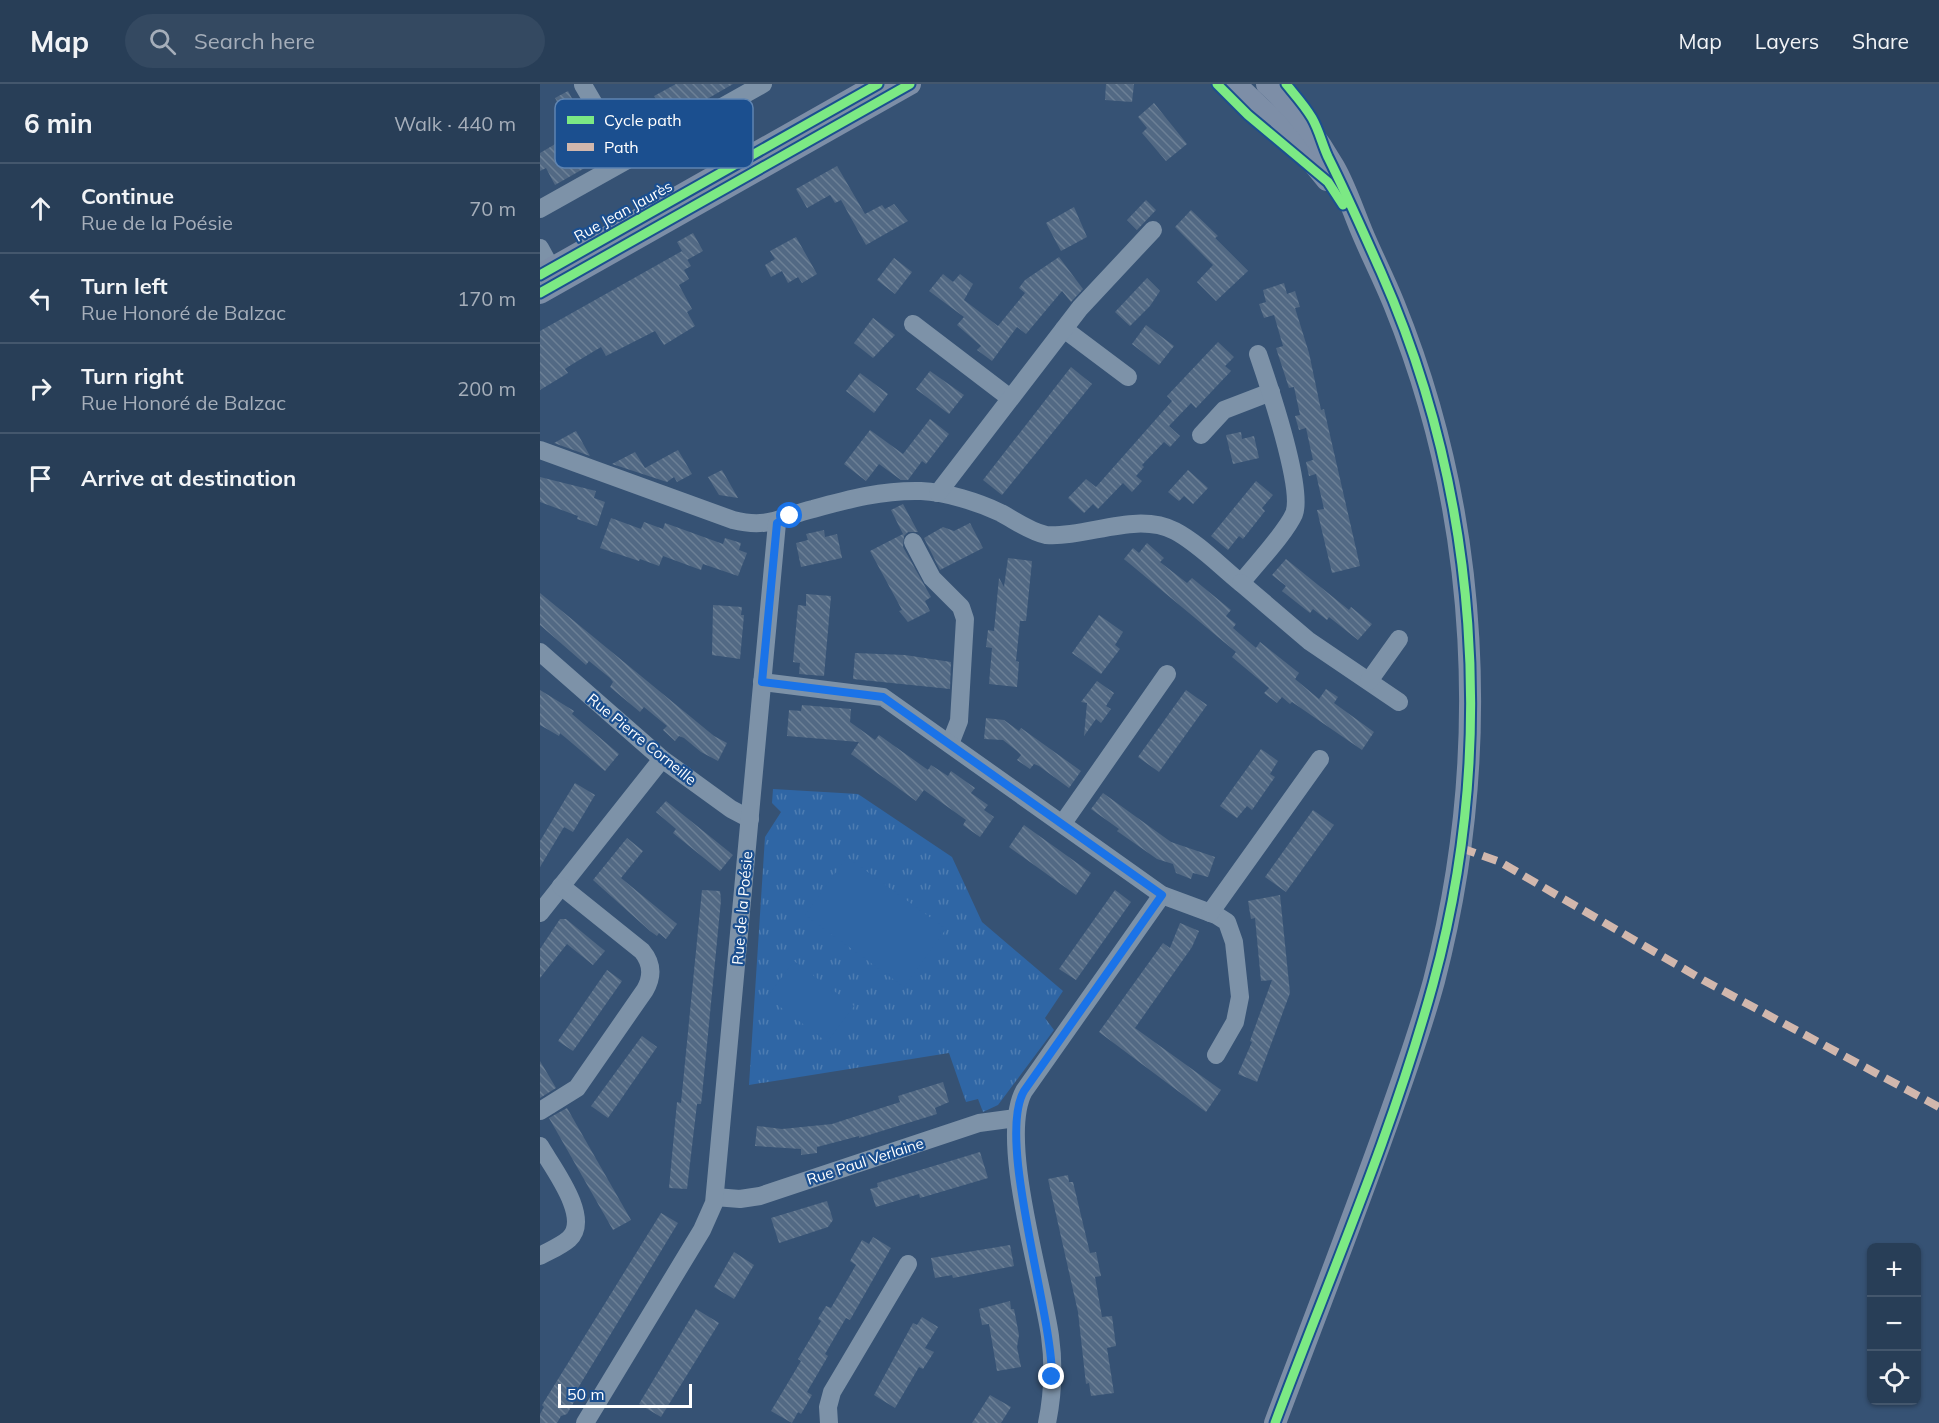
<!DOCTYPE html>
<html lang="en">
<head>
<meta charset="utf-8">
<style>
	:root { --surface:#283e57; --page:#344961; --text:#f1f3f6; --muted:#a5aeba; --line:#44576d }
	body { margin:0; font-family:Mulish,sans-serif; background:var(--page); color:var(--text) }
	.controls { position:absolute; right:18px; bottom:18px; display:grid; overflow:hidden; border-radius:9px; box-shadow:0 2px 4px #0004 }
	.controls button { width:54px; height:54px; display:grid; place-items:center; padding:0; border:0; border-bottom:2px solid var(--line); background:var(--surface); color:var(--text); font:30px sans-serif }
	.scale { position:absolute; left:18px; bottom:15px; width:134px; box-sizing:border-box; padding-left:6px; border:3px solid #fff; border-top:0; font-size:16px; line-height:21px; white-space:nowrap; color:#fff; -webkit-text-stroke:4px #1b4f8f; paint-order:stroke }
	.stop { position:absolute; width:18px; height:18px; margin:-14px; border:4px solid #1a73e8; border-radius:50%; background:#fff }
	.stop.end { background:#1a73e8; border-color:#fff; box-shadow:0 2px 6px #0008 }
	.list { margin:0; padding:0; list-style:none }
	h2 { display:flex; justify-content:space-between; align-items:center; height:78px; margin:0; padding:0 24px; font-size:26px }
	h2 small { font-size:20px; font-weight:400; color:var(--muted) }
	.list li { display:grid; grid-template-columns:39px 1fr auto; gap:18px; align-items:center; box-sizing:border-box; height:90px; padding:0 24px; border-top:2px solid var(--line) }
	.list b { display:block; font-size:22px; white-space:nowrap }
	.list p { margin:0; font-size:20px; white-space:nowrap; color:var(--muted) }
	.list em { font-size:20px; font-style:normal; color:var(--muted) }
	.icon { flex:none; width:33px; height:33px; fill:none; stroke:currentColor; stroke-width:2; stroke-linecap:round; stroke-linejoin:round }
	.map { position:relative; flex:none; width:1399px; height:1339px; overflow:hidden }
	header { display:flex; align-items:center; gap:36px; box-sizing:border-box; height:84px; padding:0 30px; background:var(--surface); border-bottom:2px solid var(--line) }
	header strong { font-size:28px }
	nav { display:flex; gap:33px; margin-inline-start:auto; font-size:21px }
	.search { width:420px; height:54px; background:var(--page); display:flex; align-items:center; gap:15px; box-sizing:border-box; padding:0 21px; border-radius:33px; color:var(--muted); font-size:22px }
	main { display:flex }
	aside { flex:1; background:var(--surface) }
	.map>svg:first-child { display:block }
	.grass { fill:url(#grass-tufts) }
	.pitch { fill:#2f66a5 }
	.building { fill:url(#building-back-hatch) }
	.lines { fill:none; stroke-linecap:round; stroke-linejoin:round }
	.minor { stroke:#7d92a8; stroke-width:18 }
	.major { stroke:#7d8ea7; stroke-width:22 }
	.quiet { stroke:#d1b7ad; stroke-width:8; stroke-dasharray:15 8; stroke-linecap:butt }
	.cycleway-casing { stroke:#1b4f8f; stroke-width:13 }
	.cycleway { stroke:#7ce984; stroke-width:9 }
	.route { stroke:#1a73e8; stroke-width:8 }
	.labels { text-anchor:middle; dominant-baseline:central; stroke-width:4.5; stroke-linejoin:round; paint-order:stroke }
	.street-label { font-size:15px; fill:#fff; stroke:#1b4f8f }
	.key { fill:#1b4f8f; stroke:#5f84b1; stroke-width:1.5 }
	.key-label { font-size:16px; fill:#fff }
</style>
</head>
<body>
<header>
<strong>Map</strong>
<div class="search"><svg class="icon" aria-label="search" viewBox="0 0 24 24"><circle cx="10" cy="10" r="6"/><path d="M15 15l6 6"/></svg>Search here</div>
<nav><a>Map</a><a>Layers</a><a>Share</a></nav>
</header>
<main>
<aside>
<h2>6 min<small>Walk · 440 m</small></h2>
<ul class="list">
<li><svg class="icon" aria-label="ahead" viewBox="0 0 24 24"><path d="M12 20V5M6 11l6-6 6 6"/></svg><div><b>Continue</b><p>Rue de la Poésie</p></div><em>70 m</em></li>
<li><svg class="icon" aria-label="left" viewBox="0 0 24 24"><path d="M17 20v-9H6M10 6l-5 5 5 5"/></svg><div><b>Turn left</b><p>Rue Honoré de Balzac</p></div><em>170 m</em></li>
<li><svg class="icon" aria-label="right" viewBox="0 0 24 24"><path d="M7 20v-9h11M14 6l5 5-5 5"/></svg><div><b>Turn right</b><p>Rue Honoré de Balzac</p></div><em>200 m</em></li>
<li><svg class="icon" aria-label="arrive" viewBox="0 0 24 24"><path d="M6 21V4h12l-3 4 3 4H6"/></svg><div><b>Arrive at destination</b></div></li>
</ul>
</aside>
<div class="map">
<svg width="1399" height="1339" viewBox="0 0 1399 1339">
	<defs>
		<pattern id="grass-tufts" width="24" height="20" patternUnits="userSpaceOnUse" patternTransform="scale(1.5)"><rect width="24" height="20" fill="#2f66a5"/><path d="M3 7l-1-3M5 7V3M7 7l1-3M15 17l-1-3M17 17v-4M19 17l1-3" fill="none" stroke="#4e7db2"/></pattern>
		<pattern id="building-back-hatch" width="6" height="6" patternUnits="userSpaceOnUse" patternTransform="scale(1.5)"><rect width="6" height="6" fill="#526984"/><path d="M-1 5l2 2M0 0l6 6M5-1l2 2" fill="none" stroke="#6c8096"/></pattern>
	</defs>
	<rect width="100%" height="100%" fill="#365274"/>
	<polygon class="grass" points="233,705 318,710 412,773 442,838 523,907 505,934 514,946 458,1021 443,1028 438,1015 426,1018 409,969 209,1001 225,753 241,728 232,719"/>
	<g class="pitch">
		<polygon points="307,773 406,845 364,903 265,831"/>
		<polygon points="254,877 314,922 287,958 227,913"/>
	</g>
	<g class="building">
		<polygon points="136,0 193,0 136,33 129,20 121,24 114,12"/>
		<polygon points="566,0 594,0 592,18 565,16"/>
		<polygon points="28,7 36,22 24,29 15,14"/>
		<polygon points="614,19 647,60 626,77 602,49 607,44 598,33"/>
		<polygon points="51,49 64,73 15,101 6,84 0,87 0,69 17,59 22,66"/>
		<polygon points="297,82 325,130 342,121 345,125 354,120 368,137 326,161 301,116 295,119 290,111 267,124 256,105"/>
		<polygon points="606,116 616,126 597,146 587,136"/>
		<polygon points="534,123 547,153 521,167 506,139"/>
		<polygon points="651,126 678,152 675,154 708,187 676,217 657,198 673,181 635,143"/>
		<polygon points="153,149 163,167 147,176 137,158"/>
		<polygon points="256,153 277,190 262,199 258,193 248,199 242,187 231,193 225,181 235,175 230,167"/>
		<polygon points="142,167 151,182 144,186 149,195 139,201 152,225 147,228 155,242 124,261 115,247 66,272 61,263 31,281 25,285 28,289 0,306 0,247"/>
		<polygon points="519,173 543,205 531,218 522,207 486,250 477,243 452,277 437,266 441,262 417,241 424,233 389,207 403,190 413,198 420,190 433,200 424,216 458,242 485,209 479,204 485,196"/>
		<polygon points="354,174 372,188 355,210 337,196"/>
		<polygon points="607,194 620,207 610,222 590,242 575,228"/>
		<polygon points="744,199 747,210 755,207 760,223 755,224 769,269 781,326 784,325 820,482 792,489 777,426 784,425 776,390 769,392 766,378 773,376 766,344 759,346 755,332 760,331 754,303 749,304 736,264 743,262 734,231 724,234 719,220 726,218 723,206"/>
		<polygon points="333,234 355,251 333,274 314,259"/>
		<polygon points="606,241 634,262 619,281 592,260"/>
		<polygon points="678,258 694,273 685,282 691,287 656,324 651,319 629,342 640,352 630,363 624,358 602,381 604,383 596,392 602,397 592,408 583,399 558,425 553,420 544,429 528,414 546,395 556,403 632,317 627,312"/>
		<polygon points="531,283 552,300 462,411 443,396"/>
		<polygon points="390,287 424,311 409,330 376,305"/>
		<polygon points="320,289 348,310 334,329 306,307"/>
		<polygon points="390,335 409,350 386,380 382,377 368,396 361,396 339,380 326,397 304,380 330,346 363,370"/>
		<polygon points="36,347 50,372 14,359"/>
		<polygon points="701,348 702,355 714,352 719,374 693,380 686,351"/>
		<polygon points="138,366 152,390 137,398 134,393 127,398 72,380 95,368 105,384"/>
		<polygon points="182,386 198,414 179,411 168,393"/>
		<polygon points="648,386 668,404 653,420 644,412 639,417 628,408"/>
		<polygon points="0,393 56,407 54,414 65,418 57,442 37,435 38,432 0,418"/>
		<polygon points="716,397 733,411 722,424 725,427 703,455 699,452 688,466 671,452"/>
		<polygon points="363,420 378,448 368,448 364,452 363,463 391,513 385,517 390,527 368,538 359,527 362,526 330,467 363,450 351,426"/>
		<polygon points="71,434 101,445 104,438 123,445 125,439 183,460 185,454 201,459 199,466 207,469 198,492 163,480 161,486 123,472 119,482 100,475 99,477 60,464"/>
		<polygon points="430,439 443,464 400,486 384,454 403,443 414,447"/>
		<polygon points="284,446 285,453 297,450 302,474 261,483 256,459 268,456 266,450"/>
		<polygon points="607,459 624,474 620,478 647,499 652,494 691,526 686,532 696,540 693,544 716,564 720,558 759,589 755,595 779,615 786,605 798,613 794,619 834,648 822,666 752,618 750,620 742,613 737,619 724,609 729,604 692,573 696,568 584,475 593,464 599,469"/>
		<polygon points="468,474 492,477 486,537 480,537 476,577 479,578 477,603 449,600 452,564 446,563 448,546 454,547 459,494 464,503"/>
		<polygon points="746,475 809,526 811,523 832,540 818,556 789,533 787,536 773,525 770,529 742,507 746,502 732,491"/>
		<polygon points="0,509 174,652 187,659 178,677 161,668 144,654 139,652 135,657 123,646 127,642 104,623 100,628 70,603 73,598 70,594 49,577 46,581 0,541"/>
		<polygon points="266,510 291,512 284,592 259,590 260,579 253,578 258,521 266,522"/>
		<polygon points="173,521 202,523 201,531 204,531 200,575 172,571"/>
		<polygon points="559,531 583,548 575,561 580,565 561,590 532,569"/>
		<polygon points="315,569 365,571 411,578 410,605 313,595"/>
		<polygon points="557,597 574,609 566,622 571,625 561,639 556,635 544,652 547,619 541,618"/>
		<polygon points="0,606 34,627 32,630 79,670 65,687 20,649 19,652 0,641"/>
		<polygon points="646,606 667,621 619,688 598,673"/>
		<polygon points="262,621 311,625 310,638 335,656 339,651 388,686 391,681 408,692 411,687 435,704 431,709 448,721 444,726 454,733 440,753 423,741 426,736 384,706 376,717 311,670 319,658 247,652 249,626 261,627"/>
		<polygon points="446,634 464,636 479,647 481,644 541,687 529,704 499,682 494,680 490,685 477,676 481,671 477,667 463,656 444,655"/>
		<polygon points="721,665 738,677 730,690 735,693 712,726 707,722 697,734 680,722"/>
		<polygon points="35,699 55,711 33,748 24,743 0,783 0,757"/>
		<polygon points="563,709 631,758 675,773 668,793 653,789 651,795 636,789 633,780 617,775 577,747 579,745 551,725"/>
		<polygon points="126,717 193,771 180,787 133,749 136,745 116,728"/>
		<polygon points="773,726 794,741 746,808 725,793"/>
		<polygon points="484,741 551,789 536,811 469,763"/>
		<polygon points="87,754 103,767 81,794 137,840 126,855 119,849 117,852 110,847 53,796"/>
		<polygon points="162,806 180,807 181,816 162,1012 161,1020 157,1020 147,1105 129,1104 137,1018 141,1019"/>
		<polygon points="575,806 591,818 536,896 519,885"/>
		<polygon points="740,811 750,909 717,998 698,990 712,958 710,957 732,896 721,897 715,834 711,835 708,817"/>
		<polygon points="20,835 26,835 65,867 53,881 27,860 0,894 0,865"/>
		<polygon points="640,839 659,847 652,863 595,944 681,1006 666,1028 559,948 623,859 630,864"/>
		<polygon points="67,886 82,897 33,967 18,957"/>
		<polygon points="102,952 117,963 68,1034 51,1022"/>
		<polygon points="0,977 16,1004 0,1014"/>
		<polygon points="403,998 409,1018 395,1024 397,1030 319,1054 319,1052 277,1063 277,1069 261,1071 261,1065 215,1062 217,1042 242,1045 292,1040 360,1018 358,1012"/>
		<polygon points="27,1024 91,1136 73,1146 9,1034"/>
		<polygon points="440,1068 448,1094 380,1114 379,1110 336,1123 330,1105 338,1103 337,1099"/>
		<polygon points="528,1091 529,1098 533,1098 550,1169 556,1168 561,1192 555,1193 562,1233 572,1232 576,1262 567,1264 574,1309 551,1312 549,1299 546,1300 538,1228 508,1095"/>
		<polygon points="287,1117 293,1136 288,1143 239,1159 231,1134"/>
		<polygon points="121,1129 138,1139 38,1304 38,1311 27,1330 21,1332 17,1339 0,1339 0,1330 4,1323 2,1321"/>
		<polygon points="333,1153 351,1164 310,1236 306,1234 285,1270 288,1272 267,1308 272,1311 261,1330 258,1328 252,1339 231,1327 261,1277 258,1275 281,1237 278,1235 286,1222 291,1224 316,1181 310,1177 322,1156 329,1160"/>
		<polygon points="470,1161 474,1182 413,1194 412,1191 395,1194 391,1174"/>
		<polygon points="194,1168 214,1181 194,1215 174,1203"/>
		<polygon points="470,1217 471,1225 474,1225 479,1251 477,1263 481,1283 457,1287 449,1240 442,1241 439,1225"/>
		<polygon points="156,1225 179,1239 121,1333 99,1320"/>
		<polygon points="382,1233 398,1243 385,1264 394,1268 383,1285 379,1283 355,1324 334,1311 373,1239 377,1241"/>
		<polygon points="450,1311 471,1323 461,1339 432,1339"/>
	</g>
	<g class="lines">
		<g class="minor">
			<polyline points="43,1 87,76"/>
			<polyline points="0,125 223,0"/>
			<polyline points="0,164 18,197"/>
			<polyline points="373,240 470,314"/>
			<polyline points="524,245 588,293"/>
			<polyline points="661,351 684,326 731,308"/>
			<path d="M0 366 193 436C229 445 240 433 273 425 309 415 343 406 381 407 406 408 438 418 461 429 476 437 489 447 506 451 547 454 596 427 635 447 658 459 680 482 701 499 715 481 745 450 754 430 764 405 728 299 718 270"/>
			<polyline points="398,409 540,224 613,146"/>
			<polyline points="373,458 392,494 421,523 425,535 419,637 410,660"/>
			<polyline points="701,499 769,557 859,618"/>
			<polyline points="0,568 122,675 191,725 210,735"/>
			<polyline points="829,597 859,555"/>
			<polyline points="222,598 343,613 622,811 676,831 687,838 694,858 700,913 695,938 676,971"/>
			<polyline points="523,739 627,590"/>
			<polyline points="0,829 122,675"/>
			<polyline points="670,829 780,675"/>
			<path d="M0 1027 37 1004 105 906C113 892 112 879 102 867L21 802"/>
			<path d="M0 1062C12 1083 52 1134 29 1155 21 1162 9 1167 0 1172"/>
			<polyline points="175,1113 200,1115 220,1112 439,1039 476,1034"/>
			<polyline points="45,1339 162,1146 174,1119 237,439"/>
			<polyline points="289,1339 288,1323 292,1308 368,1180"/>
			<path d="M507 1339C513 1310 514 1281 510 1252 502 1195 458 1054 484 1007L622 811"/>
		</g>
		<g class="major">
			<polyline points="695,0 752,53 787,96"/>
			<path d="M727 0C753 23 777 53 794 83 806 104 813 127 822 148 832 172 844 195 854 220 941 434 952 674 894 897 879 952 859 1006 840 1059 806 1153 770 1246 735 1339"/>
			<polyline points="0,191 338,0"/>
			<polyline points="0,209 370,0"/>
		</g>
		<polyline class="quiet" points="921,764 960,778 1163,896 1399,1023"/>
		<g class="cycleway-casing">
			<g id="cycleway">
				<polyline points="677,0 708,31 788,98 803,121"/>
				<polyline points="0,191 338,0"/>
				<polyline points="0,209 370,0"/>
				<path d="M735 1339C789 1194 852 1050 893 900 957 666 939 410 841 188 824 150 807 111 788 73 782 60 779 46 772 34 765 22 755 11 746 0"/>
			</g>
		</g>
		<use href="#cycleway" class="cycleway"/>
	</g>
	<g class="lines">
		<path class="route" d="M250 432 237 439 222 598 343 613 622 811 484 1007C456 1055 512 1227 512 1293"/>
	</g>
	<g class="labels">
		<g class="street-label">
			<text transform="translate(83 127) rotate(-29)">Rue Jean Jaurès</text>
			<text transform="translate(102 655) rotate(39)">Rue Pierre Corneille</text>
			<text transform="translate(202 824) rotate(-85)">Rue de la Poésie</text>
			<text transform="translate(325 1077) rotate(-18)">Rue Paul Verlaine</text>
		</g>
	</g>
	<rect x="15" y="15" width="198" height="69" rx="9" class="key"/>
	<rect x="27" y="32" width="27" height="8" fill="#7ce984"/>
	<rect x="27" y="59" width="27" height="8" fill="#d1b7ad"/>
	<g class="key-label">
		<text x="64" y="42">Cycle path</text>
		<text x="64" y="69">Path</text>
	</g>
</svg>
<div class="controls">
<button>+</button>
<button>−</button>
<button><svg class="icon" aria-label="locate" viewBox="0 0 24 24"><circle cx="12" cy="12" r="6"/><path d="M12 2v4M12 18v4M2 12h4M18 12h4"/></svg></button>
</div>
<div class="scale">50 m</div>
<div class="stop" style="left:250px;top:432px"></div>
<div class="stop end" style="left:512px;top:1293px"></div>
</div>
</main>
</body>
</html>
